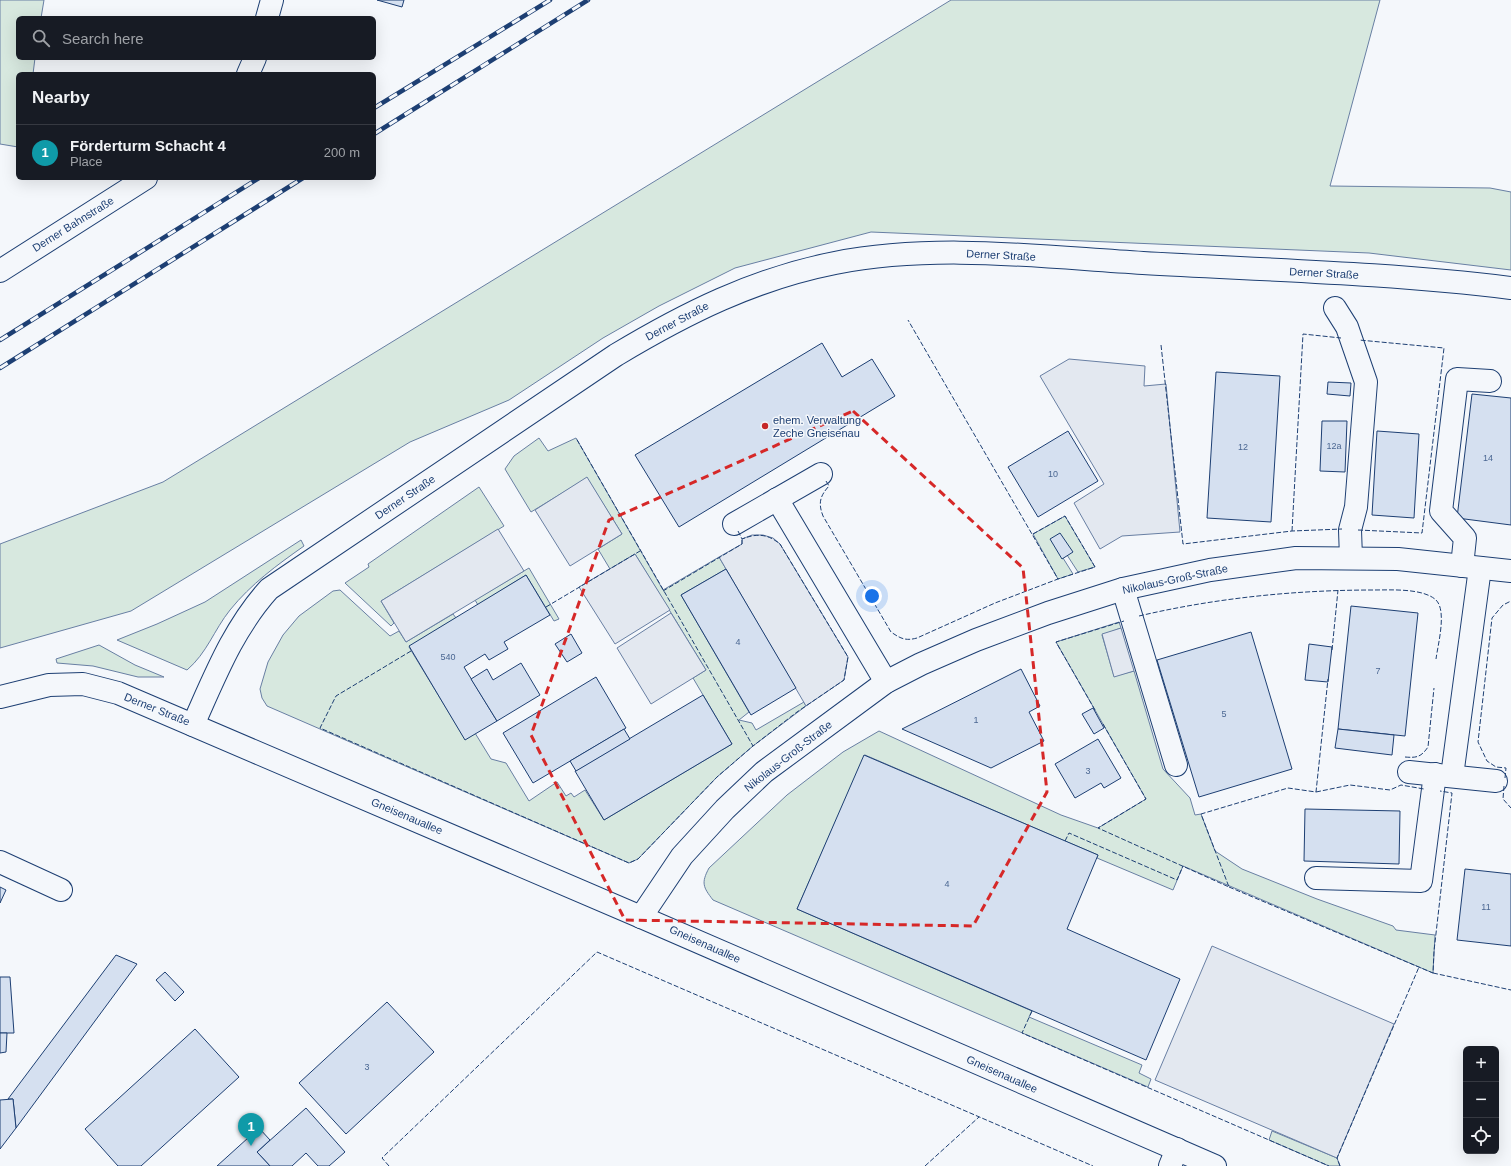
<!DOCTYPE html>
<html lang="en">
<head>
<meta charset="utf-8">
<style>
	:root { --surface:#171b24; --page:#242831; --text:#f1f3f6; --muted:#9ea1a6; --line:#363941; --accent:#c62828 }
	body { margin:0; font-family:Arial,sans-serif; background:var(--page); color:var(--text) }
	.controls { position:absolute; right:12px; bottom:12px; display:grid; overflow:hidden; border-radius:6px; box-shadow:0 4px 16px #0002 }
	.controls button { width:36px; height:36px; display:grid; place-items:center; padding:0; border:0; border-bottom:1px solid var(--line); background:var(--surface); color:var(--text); font:20px sans-serif }
	.you { position:absolute; left:872px; top:596px; width:14px; height:14px; margin:-10px; border:3px solid #fff; border-radius:50%; background:#1a73e8; box-shadow:0 0 0 6px #1a73e833 }
	.badge { display:grid; place-items:center; width:26px; height:26px; border-radius:50%; background:var(--accent); color:#fff; font-size:13px; font-weight:700 }
	.pin { position:absolute; translate:-50% -33px; filter:drop-shadow(0 1px 2px #0008) }
	.pin::after { content:''; position:absolute; top:21px; width:14px; height:12px; background:inherit; clip-path:polygon(0 0,100% 0,50% 100%) }
	.list { margin:0; padding:0; list-style:none }
	h2 { display:flex; justify-content:space-between; align-items:center; height:52px; margin:0; padding:0 16px; font-size:17px }
	h2 small { font-size:13px; font-weight:400; color:var(--muted) }
	.list li { display:grid; grid-template-columns:26px 1fr auto; gap:12px; align-items:center; box-sizing:border-box; height:56px; padding:0 16px; border-top:1px solid var(--line) }
	.list b { display:block; font-size:15px; white-space:nowrap }
	.list p { margin:0; font-size:13px; white-space:nowrap; color:var(--muted) }
	.list em { font-size:13px; font-style:normal; color:var(--muted) }
	.icon { flex:none; width:22px; height:22px; fill:none; stroke:currentColor; stroke-width:2; stroke-linecap:round; stroke-linejoin:round }
	.map { position:relative; flex:none; width:1511px; height:1166px; overflow:hidden }
	.search { position:absolute; background:var(--surface); box-shadow:0 4px 16px #0002; left:16px; top:16px; width:360px; height:44px; display:flex; align-items:center; gap:10px; box-sizing:border-box; padding:0 14px; border-radius:6px; color:var(--muted); font-size:15px }
	.panel { position:absolute; background:var(--surface); box-shadow:0 4px 16px #0002; left:16px; top:72px; width:360px; height:108px; border-radius:6px }
	.map>svg:first-child { display:block }
	.green { fill:#d7e8df; stroke:#687fa3 }
	.parking { fill:#e3e8f0; stroke:#687fa3 }
	.building { fill:#d5e0f0; stroke:#1d3f73 }
	.lines { fill:none; stroke-linecap:round; stroke-linejoin:round }
	.minor-casing { stroke:#1d3f73; stroke-width:24 }
	.major-casing { stroke:#1d3f73; stroke-width:24 }
	.minor { stroke:#f4f7fb; stroke-width:22 }
	.major { stroke:#f4f7fb; stroke-width:22 }
	.rail-casing { stroke:#1d3f73; stroke-width:4.5 }
	.rail { stroke:#f4f7fb; stroke-width:3; stroke-dasharray:9; stroke-linecap:butt }
	.fence { stroke:#1d3f73; stroke-width:1; stroke-dasharray:5 2; stroke-linecap:butt }
	.marked { fill:none; stroke:#d62828; stroke-width:3; stroke-dasharray:8 5; stroke-linejoin:round }
	.poi-dot { fill:#c62828; stroke:#f4f7fb; stroke-width:1.5 }
	.labels { text-anchor:middle; dominant-baseline:central; stroke-width:3; stroke-linejoin:round; paint-order:stroke }
	.number-label { font-size:9px; fill:#4b6792 }
	.street-label { font-size:11px; fill:#1d3f73; stroke:#f4f7fb }
	.poi-label { font-size:11px; fill:#1d3f73; stroke:#f4f7fb; text-anchor:start }
</style>
</head>
<body>
<div class="map">
<svg width="1511" height="1166" viewBox="0 0 1511 1166">
	<rect width="100%" height="100%" fill="#f4f7fb"/>
	<g class="green">
		<polygon points="0,0 44,0 41,18 18,18 18,58 35,58 33,74 18,74 18,147 0,144"/>
		<polygon points="951,0 1380,0 1330,186 1490,188 1511,192 1511,270 1369,253 871,232 735,268 659,306 603,338 509,400 410,442 131,611 0,648 0,544 163,482"/>
		<polygon points="539,438 548,451 576,438 663,590 719,557 726,569 681,595 749,712 739,720 752,723 756,730 804,702 806,706 753,746 717,777 638,859 629,863 267,706 262,698 260,689 268,662 283,635 299,616 333,591 340,590 390,636 399,631 406,642 453,614 456,618 409,647 465,739 475,733 491,759 506,763 529,801 557,782 566,796 571,793 574,797 585,790 604,820 732,744 693,678 706,670 635,554 610,569 598,549 622,534 587,478 531,512 505,469 514,456"/>
		<polygon points="479,487 504,526 381,601 394,623 391,626 345,583 369,567 368,564"/>
		<polygon points="1065,516 1095,567 1078,572 1067,555 1063,558 1073,574 1058,579 1033,534"/>
		<path d="M301 540 304 546C277 565 251 584 230 610 214 630 207 653 187 670L117 640 157 624 205 602Z"/>
		<polygon points="529,568 559,619 554,621 526,575 478,605 475,600"/>
		<path d="M1119 622 1121 628 1102 635 1114 676 1134 671 1163 769 1190 798 1195 815 1201 814 1215 851 1242 869 1317 899 1393 926 1396 930 1435 935 1433 973 1183 866 1173 890 1097 858 1098 855 1065 841 865 755 797 909 1032 1011 1029 1017 1142 1065 1139 1073 1151 1079 1148 1087 713 900C703 887 701 883 709 868L787 795 843 752 879 731 1061 815 1098 828 1146 799 1056 642Z"/>
		<polygon points="99,645 135,665 164,677 138,677 93,666 57,663 56,659"/>
		<polygon points="1272,1131 1337,1158 1340,1166 1329,1166 1269,1140"/>
	</g>
	<g class="parking">
		<polygon points="1069,359 1145,366 1144,386 1166,384 1180,532 1122,536 1100,549 1074,503 1104,484 1040,376"/>
		<polygon points="587,477 622,534 570,566 535,510"/>
		<polygon points="498,529 524,571 406,642 381,601"/>
		<polygon points="752,535 763,535 773,538 780,544 848,657 844,680 806,706 719,557 742,544 742,539"/>
		<polygon points="635,554 670,610 615,644 579,587"/>
		<polygon points="671,613 706,670 651,704 617,648"/>
		<polygon points="1121,628 1134,671 1114,677 1102,634"/>
		<polygon points="1212,946 1394,1024 1337,1158 1155,1080"/>
	</g>
	<g class="building">
		<polygon points="377,0 404,0 402,7"/>
		<polygon points="822,343 842,377 872,359 895,396 679,527 635,455"/>
		<polygon points="1216,372 1280,376 1271,522 1207,518"/>
		<polygon points="1328,382 1351,383 1350,396 1327,394"/>
		<polygon points="1472,394 1511,398 1511,525 1457,518"/>
		<polygon points="1322,421 1347,421 1345,472 1320,471"/>
		<polygon points="1068,431 1098,481 1038,517 1008,467"/>
		<polygon points="1377,431 1419,434 1414,518 1372,515"/>
		<polygon points="1060,533 1073,552 1062,559 1050,539"/>
		<polygon points="726,569 796,688 751,715 681,595"/>
		<polygon points="526,575 550,615 504,642 508,649 489,660 485,654 464,667 497,721 465,740 409,646"/>
		<polygon points="1351,606 1418,613 1405,736 1338,729"/>
		<polygon points="1251,632 1292,769 1199,797 1157,660"/>
		<polygon points="571,634 582,653 567,662 555,644"/>
		<polygon points="1309,644 1332,647 1328,682 1305,680"/>
		<polygon points="521,663 540,695 497,721 471,679 487,669 493,680"/>
		<polygon points="1021,669 1040,706 1029,712 1044,741 991,768 902,729"/>
		<polygon points="596,677 626,728 533,783 503,733"/>
		<polygon points="703,695 732,744 604,820 575,771"/>
		<polygon points="1093,708 1104,728 1094,734 1082,714"/>
		<polygon points="624,729 630,739 576,771 570,761"/>
		<polygon points="1338,729 1394,735 1392,755 1335,748"/>
		<polygon points="1098,739 1121,778 1104,788 1101,783 1075,798 1055,764"/>
		<polygon points="864,755 1098,855 1067,929 1180,979 1146,1060 797,909"/>
		<polygon points="1305,809 1400,811 1399,864 1304,861"/>
		<polygon points="1465,869 1511,874 1511,946 1457,940"/>
		<polygon points="0,887 6,890 0,903"/>
		<polygon points="116,955 137,964 16,1128 13,1099 8,1099"/>
		<polygon points="165,972 184,992 175,1001 156,980"/>
		<polygon points="0,977 10,977 14,1033 0,1033"/>
		<polygon points="387,1002 434,1052 346,1134 299,1083"/>
		<polygon points="195,1029 239,1077 141,1166 118,1166 85,1129"/>
		<polygon points="0,1033 7,1033 6,1052 0,1053"/>
		<polygon points="13,1099 16,1128 0,1149 0,1100"/>
		<polygon points="306,1108 345,1152 329,1166 318,1166 306,1153 292,1166 270,1166 257,1152"/>
		<polygon points="259,1128 270,1140 257,1152 270,1166 217,1166"/>
	</g>
	<g class="lines">
		<g class="minor-casing">
			<g id="minor">
				<polyline points="267,18 272,0"/>
				<polyline points="248,74 255,58"/>
				<polyline points="0,271 146,178"/>
				<polyline points="1335,308 1347,327 1366,382 1356,507 1350,530 1351,558"/>
				<polyline points="777,499 886,682"/>
				<polyline points="734,524 821,474"/>
				<polyline points="1462,566 1465,538 1441,511 1457,379 1490,381"/>
				<polyline points="1123,589 1176,765"/>
				<polyline points="1409,772 1496,781"/>
				<polyline points="1452,776 1480,568"/>
				<polyline points="0,862 61,890"/>
				<polyline points="1316,878 1421,881 1435,774"/>
				<polyline points="641,917 682,856 725,809 764,772 886,682 921,664 976,640 1048,613 1123,589 1210,570 1296,558 1398,559 1511,571"/>
				<polyline points="1170,1166 1177,1149"/>
			</g>
		</g>
		<g class="major-casing">
			<g id="major">
				<polyline points="0,697 49,685 83,684 118,693 641,917 1215,1166"/>
				<path d="M193 725C215 676 233 629 269 589L616 355C686 313 754 279 835 263 936 243 1041 257 1143 263 1266 270 1389 273 1511 288"/>
			</g>
		</g>
		<use href="#minor" class="minor"/>
		<use href="#major" class="major"/>
		<g class="rail-casing">
			<g id="rail">
				<polyline points="374,108 550,0"/>
				<polyline points="374,134 588,0"/>
				<polyline points="0,340 259,178"/>
				<polyline points="0,368 303,178"/>
			</g>
		</g>
		<use href="#rail" class="rail"/>
		<g class="fence">
			<polyline points="1161,345 1183,544 1292,531 1342,529"/>
			<path d="M826 481 829 486C820 496 818 503 823 516L891 632C901 639 906 641 917 638L995 603 1058 579 908 320"/>
			<polyline points="1358,530 1422,533 1444,348 1359,340"/>
			<path d="M738 531 742 539C757 533 768 534 780 544L848 657 844 680 797 712 753 746"/>
			<polyline points="1292,531 1303,334 1341,338"/>
			<polyline points="1033,534 1065,516 1095,567 1058,579"/>
			<polyline points="663,591 742,544 742,539"/>
			<polyline points="546,607 640,551"/>
			<path d="M1139 616C1216 598 1295 590 1374 590 1391 590 1423 588 1436 600 1447 611 1438 644 1436 659"/>
			<polyline points="1332,650 1338,590"/>
			<polyline points="411,651 336,696 320,728 629,863 638,859 717,777 753,746 576,438"/>
			<polyline points="1095,710 1056,642 1124,621"/>
			<polyline points="1103,724 1146,799 1098,828 1229,887 1201,814 1288,788 1316,792 1328,679"/>
			<path d="M1405 757C1417 758 1421 757 1428 747L1434 688"/>
			<polyline points="1505,778 1506,768 1496,767 1487,761 1478,742 1492,618 1503,605 1511,601"/>
			<polyline points="1504,786 1503,799 1511,808"/>
			<polyline points="1316,792 1350,785 1390,790 1401,785 1424,789"/>
			<polyline points="1065,841 1069,833 1177,880 1183,866"/>
			<polyline points="1229,887 1433,973 1434,951 1452,793 1440,791"/>
			<polyline points="1433,973 1511,990"/>
			<polyline points="1032,1011 1022,1033 1329,1166"/>
			<polyline points="389,1166 382,1158 597,952 1093,1166"/>
			<polyline points="925,1166 979,1117"/>
			<polyline points="1340,1166 1337,1158 1419,967"/>
		</g>
	</g>
	<path class="marked" d="M853 411 1023 568 1047 792 973 926 625 920 531 735 609 520Z"/>
	<circle class="poi-dot" cx="765" cy="426" r="4"/>
	<g class="labels">
		<g class="number-label">
			<text x="1334" y="446">12a</text>
			<text x="1243" y="447">12</text>
			<text x="1488" y="458">14</text>
			<text x="1053" y="474">10</text>
			<text x="738" y="642">4</text>
			<text x="448" y="657">540</text>
			<text x="1378" y="671">7</text>
			<text x="1224" y="714">5</text>
			<text x="976" y="720">1</text>
			<text x="1088" y="771">3</text>
			<text x="947" y="884">4</text>
			<text x="1486" y="907">11</text>
			<text x="367" y="1067">3</text>
		</g>
		<g class="street-label">
			<text transform="translate(73 224) rotate(-32)">Derner Bahnstraße</text>
			<text transform="translate(1001 255) rotate(3)">Derner Straße</text>
			<text transform="translate(1324 273) rotate(3)">Derner Straße</text>
			<text transform="translate(677 321) rotate(-28)">Derner Straße</text>
			<text transform="translate(405 497) rotate(-34)">Derner Straße</text>
			<text transform="translate(1175 579) rotate(-12)">Nikolaus-Groß-Straße</text>
			<text transform="translate(157 709) rotate(22)">Derner Straße</text>
			<text transform="translate(788 756) rotate(-38)">Nikolaus-Groß-Straße</text>
			<text transform="translate(407 816) rotate(23)">Gneisenauallee</text>
			<text transform="translate(705 944) rotate(24)">Gneisenauallee</text>
			<text transform="translate(1002 1074) rotate(24)">Gneisenauallee</text>
		</g>
		<g class="poi-label">
			<text x="773" y="420">ehem. Verwaltung<tspan x="773" dy="13">Zeche Gneisenau</tspan></text>
		</g>
	</g>
</svg>
<div class="controls">
<button>+</button>
<button>−</button>
<button><svg class="icon" aria-label="locate" viewBox="0 0 24 24"><circle cx="12" cy="12" r="6"/><path d="M12 2v4M12 18v4M2 12h4M18 12h4"/></svg></button>
</div>
<div class="you"></div>
<div class="pin badge" style="left:251px;top:1146px;background:#0f9aa8">1</div>
<div class="search"><svg class="icon" aria-label="search" viewBox="0 0 24 24"><circle cx="10" cy="10" r="6"/><path d="M15 15l6 6"/></svg>Search here</div>
<section class="panel">
<h2>Nearby<small></small></h2>
<ul class="list">
<li><span class="badge" style="background:#0f9aa8">1</span><div><b>Förderturm Schacht 4</b><p>Place</p></div><em>200 m</em></li>
</ul>
</section>
</div>
</body>
</html>
